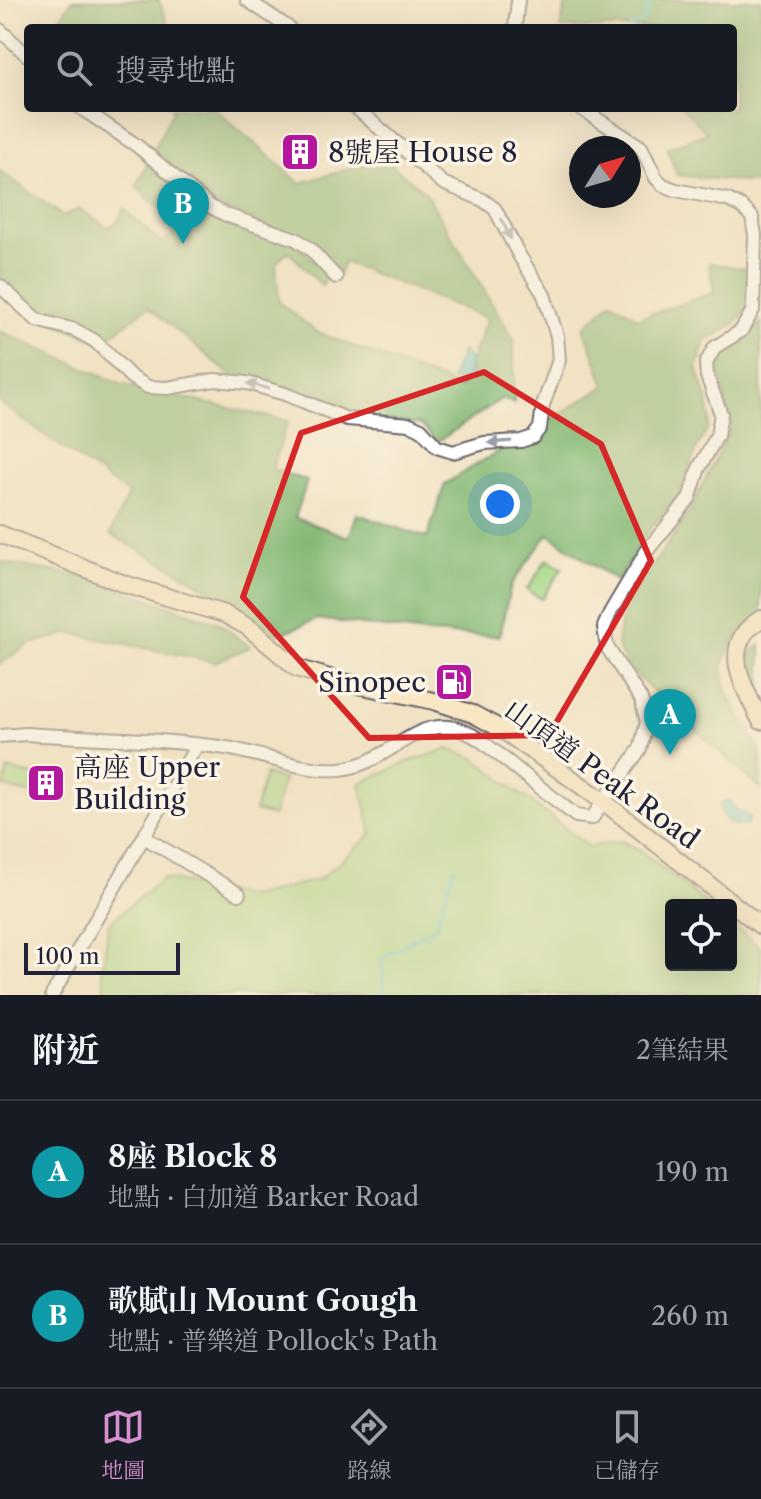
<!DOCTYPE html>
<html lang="zh-TW">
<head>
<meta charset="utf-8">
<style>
	:root { --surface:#171b24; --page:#20242c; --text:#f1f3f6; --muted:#9ea1a6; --line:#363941; --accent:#d690ce }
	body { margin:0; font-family:"Libre Caslon Text","Noto Serif TC",serif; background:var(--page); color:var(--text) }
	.controls { position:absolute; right:24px; bottom:24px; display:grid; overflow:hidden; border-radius:8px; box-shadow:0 8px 32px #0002 }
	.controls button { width:72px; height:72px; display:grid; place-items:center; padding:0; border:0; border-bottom:2px solid var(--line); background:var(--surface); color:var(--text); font:40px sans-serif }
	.compass { position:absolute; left:569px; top:136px; width:72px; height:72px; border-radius:50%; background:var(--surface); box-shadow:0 8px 32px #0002; rotate:53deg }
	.scale { position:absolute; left:24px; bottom:20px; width:156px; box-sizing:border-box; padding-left:8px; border:4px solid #22223b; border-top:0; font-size:22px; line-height:28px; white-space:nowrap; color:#22223b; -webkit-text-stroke:6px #fcf5e5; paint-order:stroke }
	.you { position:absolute; left:500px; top:504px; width:28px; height:28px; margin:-20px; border:6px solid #fff; border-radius:50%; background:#1a73e8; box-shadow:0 0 0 12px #1a73e833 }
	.badge { display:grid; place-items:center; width:52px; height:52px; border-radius:50%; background:var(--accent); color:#fff; font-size:26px; font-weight:700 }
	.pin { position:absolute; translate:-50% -66px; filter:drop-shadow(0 2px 4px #0008) }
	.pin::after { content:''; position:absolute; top:42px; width:28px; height:24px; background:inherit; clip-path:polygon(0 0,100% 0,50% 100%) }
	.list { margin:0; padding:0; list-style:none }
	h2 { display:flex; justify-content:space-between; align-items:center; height:104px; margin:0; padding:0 32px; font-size:34px }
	h2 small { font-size:26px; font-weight:400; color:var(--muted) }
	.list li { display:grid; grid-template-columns:52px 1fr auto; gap:24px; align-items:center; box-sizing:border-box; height:144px; padding:0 32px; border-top:2px solid var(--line) }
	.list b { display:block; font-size:30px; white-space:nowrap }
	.list p { margin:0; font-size:26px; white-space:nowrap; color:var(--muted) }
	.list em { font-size:26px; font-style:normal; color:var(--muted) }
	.icon { flex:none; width:44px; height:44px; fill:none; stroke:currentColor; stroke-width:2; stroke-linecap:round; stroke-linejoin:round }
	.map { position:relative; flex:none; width:761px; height:995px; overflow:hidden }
	.search { position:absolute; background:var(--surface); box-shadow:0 8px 32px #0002; left:24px; right:24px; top:24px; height:88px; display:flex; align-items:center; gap:20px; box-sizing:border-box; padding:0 28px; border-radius:8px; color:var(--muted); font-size:30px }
	.sheet { height:392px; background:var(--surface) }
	nav { display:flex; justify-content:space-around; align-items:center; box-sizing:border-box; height:112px; border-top:2px solid var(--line); background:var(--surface); font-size:22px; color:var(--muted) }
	nav a { display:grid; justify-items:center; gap:4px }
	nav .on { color:var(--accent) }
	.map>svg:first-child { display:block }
	.green { fill:#a5d786; stroke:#647c60; stroke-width:2 }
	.forest { fill:#84b873; stroke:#536d57; stroke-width:2 }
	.water { fill:#5ac7d1; stroke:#3e7486; stroke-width:2 }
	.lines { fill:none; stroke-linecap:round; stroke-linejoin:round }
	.stream { stroke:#5ac7d1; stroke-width:3 }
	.street-casing { stroke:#6a656b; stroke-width:16 }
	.secondary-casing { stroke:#6a656b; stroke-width:20 }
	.street { stroke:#fff; stroke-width:12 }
	.secondary { stroke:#f9e7c3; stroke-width:16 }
	.oneway { fill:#9c9ca7 }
	.marked { fill:none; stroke:#d62828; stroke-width:6; stroke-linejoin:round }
	.labels { text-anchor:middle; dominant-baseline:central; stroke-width:7; stroke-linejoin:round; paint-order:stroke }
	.poi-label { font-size:28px; fill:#22223b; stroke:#fcf5e5; text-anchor:start }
	.street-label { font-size:28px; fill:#22223b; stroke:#fcf5e5 }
</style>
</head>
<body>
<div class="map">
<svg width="761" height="995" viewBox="0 0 761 995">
	<rect width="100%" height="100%" fill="#fcf5e5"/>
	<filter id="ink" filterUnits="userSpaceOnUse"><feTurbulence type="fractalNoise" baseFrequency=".0125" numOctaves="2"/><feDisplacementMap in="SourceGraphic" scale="16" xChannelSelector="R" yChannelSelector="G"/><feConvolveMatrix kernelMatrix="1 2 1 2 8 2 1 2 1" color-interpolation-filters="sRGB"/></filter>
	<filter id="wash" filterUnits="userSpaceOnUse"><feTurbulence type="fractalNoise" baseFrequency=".006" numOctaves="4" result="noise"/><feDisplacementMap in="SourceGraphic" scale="32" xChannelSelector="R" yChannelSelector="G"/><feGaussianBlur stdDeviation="1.8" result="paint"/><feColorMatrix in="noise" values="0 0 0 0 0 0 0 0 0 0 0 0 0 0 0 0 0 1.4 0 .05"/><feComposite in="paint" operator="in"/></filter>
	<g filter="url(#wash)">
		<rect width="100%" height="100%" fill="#f1e2c3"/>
		<g class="green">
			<polygon points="547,559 562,568 542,599 527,590"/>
			<polygon points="448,749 474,758 589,847 621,841 641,851 708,905 671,905 671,965 731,965 731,924 761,948 761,995 106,995 102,973 109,923 163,878 250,897 320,879 372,834 360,783 408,762"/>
			<polygon points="8,769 37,776 32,794 4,787"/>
			<polygon points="265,774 283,779 273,816 255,811"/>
		</g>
		<g class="forest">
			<polygon points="72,0 159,0 169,28 75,28 61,17"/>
			<polygon points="567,0 761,0 761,209 758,183 677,175 667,148 707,133 683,108 733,108 733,28 560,28"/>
			<polygon points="171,108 214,108 300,183 391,157 393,166 425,192 514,340 514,403 501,399 437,442 421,425 356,417 233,377 148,307 102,342 39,317 0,281 0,171 63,216 80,209 107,227 118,222 124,209 163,244 179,226 136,187 149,160 209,210 294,242 327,273 322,286 288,251 276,263 279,302 317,332 461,388 487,318 344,262 339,275 313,246 213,204 152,153 173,110"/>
			<polygon points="709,263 748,269 751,308 733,325 705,342 697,367 708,403 710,419 708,428 699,444 678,497 652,526 617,581 548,534 511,585 499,636 426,633 317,619 278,635 187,576 110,534 128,494 0,403 0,331 120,384 288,421 272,469 307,481 295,518 349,537 357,514 427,538 445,484 605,386 584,327 612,301 638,318 714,293"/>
			<path d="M761 322V613C751 624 738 634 731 646 704 689 755 723 761 757 761 767 761 779 761 789L629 669 617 645 622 611 689 512 731 427 717 363Z"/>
			<polygon points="0,562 90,578 219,623 250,647 215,662 70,633 30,644 0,664"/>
			<polygon points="761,644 761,708 743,664 746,656"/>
		</g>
		<g class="water">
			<polygon points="462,351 470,359 470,373 466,379 455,381 451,380"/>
			<path d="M728 800 737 811 750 817 747 825C730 827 724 822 720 804Z"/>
		</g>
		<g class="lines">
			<g class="stream">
				<polyline points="630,28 643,21 652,0"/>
				<polyline points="384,995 382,958 435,927 455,867"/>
			</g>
		</g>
	</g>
	<g filter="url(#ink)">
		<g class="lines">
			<g class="street-casing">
				<g id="street">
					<polyline points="247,0 289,28"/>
					<polyline points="515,28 518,0"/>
					<polyline points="0,30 28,56"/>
					<polyline points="81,108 136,145 211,207 226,215 296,239 310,249 336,277"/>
					<polyline points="0,286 37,320 75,330 95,341 131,377 148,387 167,388 215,380 247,383 285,394 347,419 410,424 421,429 437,447 453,452 484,443 521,441 533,437 540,428 543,405 559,360 557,336 544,295 519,255 495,209 483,200 443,183 356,108"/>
					<path d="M0 736 26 734C92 739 161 738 226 748 264 754 301 772 340 769 398 763 422 698 483 742L576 816 592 818 640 749 647 722 641 699 607 647 604 627 611 611 646 552 689 499 699 468 717 436 721 414 707 376 706 363 715 347 741 331 753 310 755 235 752 217 742 207 728 200 676 190 663 185 656 178 641 147 580 108"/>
					<polyline points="144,837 239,894"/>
					<polyline points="52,995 197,745"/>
				</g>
			</g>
			<g class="secondary-casing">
				<g id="secondary">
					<polyline points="0,534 124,584 224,614 248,627 297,668 339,681 434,701 473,714 503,730 603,801 761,926"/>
					<path d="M761 619C717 645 744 687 761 721"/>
				</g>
			</g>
			<use href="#street" class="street"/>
			<use href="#secondary" class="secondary"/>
		</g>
		<defs><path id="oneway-solid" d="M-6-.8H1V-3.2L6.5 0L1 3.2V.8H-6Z" transform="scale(2)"/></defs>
		<g class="oneway">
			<use href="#oneway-solid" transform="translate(506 229) rotate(65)"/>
			<use href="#oneway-solid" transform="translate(258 386) rotate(-166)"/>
			<use href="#oneway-solid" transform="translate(500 442) rotate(176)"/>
		</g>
	</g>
	<path d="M0 0H761V995H0ZM484 372 601 444 651 561 549 735 369 738 243 597 301 433Z" fill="#f1e2c3" fill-opacity=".55" fill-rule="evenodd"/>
	<path class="marked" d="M484 372 601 444 651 561 549 735 369 738 243 597 301 433Z"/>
	<defs>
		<g id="building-square" transform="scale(2)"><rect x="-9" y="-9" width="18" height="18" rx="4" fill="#b5179e" stroke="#fcf5e5"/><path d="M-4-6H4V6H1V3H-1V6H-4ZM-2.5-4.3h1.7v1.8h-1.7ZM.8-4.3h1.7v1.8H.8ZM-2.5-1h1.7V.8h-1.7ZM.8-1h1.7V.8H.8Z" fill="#fff"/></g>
		<g id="fuel-square" transform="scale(2)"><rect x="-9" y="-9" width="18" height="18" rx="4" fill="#b5179e" stroke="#fcf5e5"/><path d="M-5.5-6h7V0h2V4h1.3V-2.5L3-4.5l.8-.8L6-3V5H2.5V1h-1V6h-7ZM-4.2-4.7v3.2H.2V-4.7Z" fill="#fff"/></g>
	</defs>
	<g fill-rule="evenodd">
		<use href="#building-square" x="300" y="152"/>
		<use href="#fuel-square" x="454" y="682"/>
		<use href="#building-square" x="46" y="783"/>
	</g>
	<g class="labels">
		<g class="poi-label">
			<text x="328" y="152">8號屋 House 8</text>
			<text x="426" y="682" text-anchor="end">Sinopec</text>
			<text x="74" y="767">高座 Upper<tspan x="74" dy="32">Building</tspan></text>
		</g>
		<g class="street-label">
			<text transform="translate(602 774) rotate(36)">山頂道 Peak Road</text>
		</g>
	</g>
</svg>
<div class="controls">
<button><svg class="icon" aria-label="locate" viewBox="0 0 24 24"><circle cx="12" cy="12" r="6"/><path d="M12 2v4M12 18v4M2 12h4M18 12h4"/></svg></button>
</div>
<svg class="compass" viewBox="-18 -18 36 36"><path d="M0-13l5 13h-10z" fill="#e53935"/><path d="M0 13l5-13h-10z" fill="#9ea1a6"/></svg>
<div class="scale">100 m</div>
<div class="you"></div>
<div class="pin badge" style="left:670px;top:755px;background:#0f9aa8">A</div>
<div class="pin badge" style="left:183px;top:244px;background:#0f9aa8">B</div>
<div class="search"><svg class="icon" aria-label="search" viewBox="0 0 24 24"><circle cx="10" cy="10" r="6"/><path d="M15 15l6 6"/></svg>搜尋地點</div>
</div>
<section class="sheet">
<h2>附近<small>2筆結果</small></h2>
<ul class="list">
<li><span class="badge" style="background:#0f9aa8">A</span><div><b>8座 Block 8</b><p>地點 · 白加道 Barker Road</p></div><em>190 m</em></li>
<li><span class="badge" style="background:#0f9aa8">B</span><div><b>歌賦山 Mount Gough</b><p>地點 · 普樂道 Pollock's Path</p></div><em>260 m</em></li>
</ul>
</section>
<nav>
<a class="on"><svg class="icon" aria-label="map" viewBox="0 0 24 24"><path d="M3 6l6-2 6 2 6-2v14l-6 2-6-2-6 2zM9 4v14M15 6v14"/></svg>地圖</a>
<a><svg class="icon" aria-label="directions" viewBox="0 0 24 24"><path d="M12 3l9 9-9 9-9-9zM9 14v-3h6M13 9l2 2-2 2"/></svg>路線</a>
<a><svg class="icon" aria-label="saved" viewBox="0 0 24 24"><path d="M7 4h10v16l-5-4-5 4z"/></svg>已儲存</a>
</nav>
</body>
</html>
